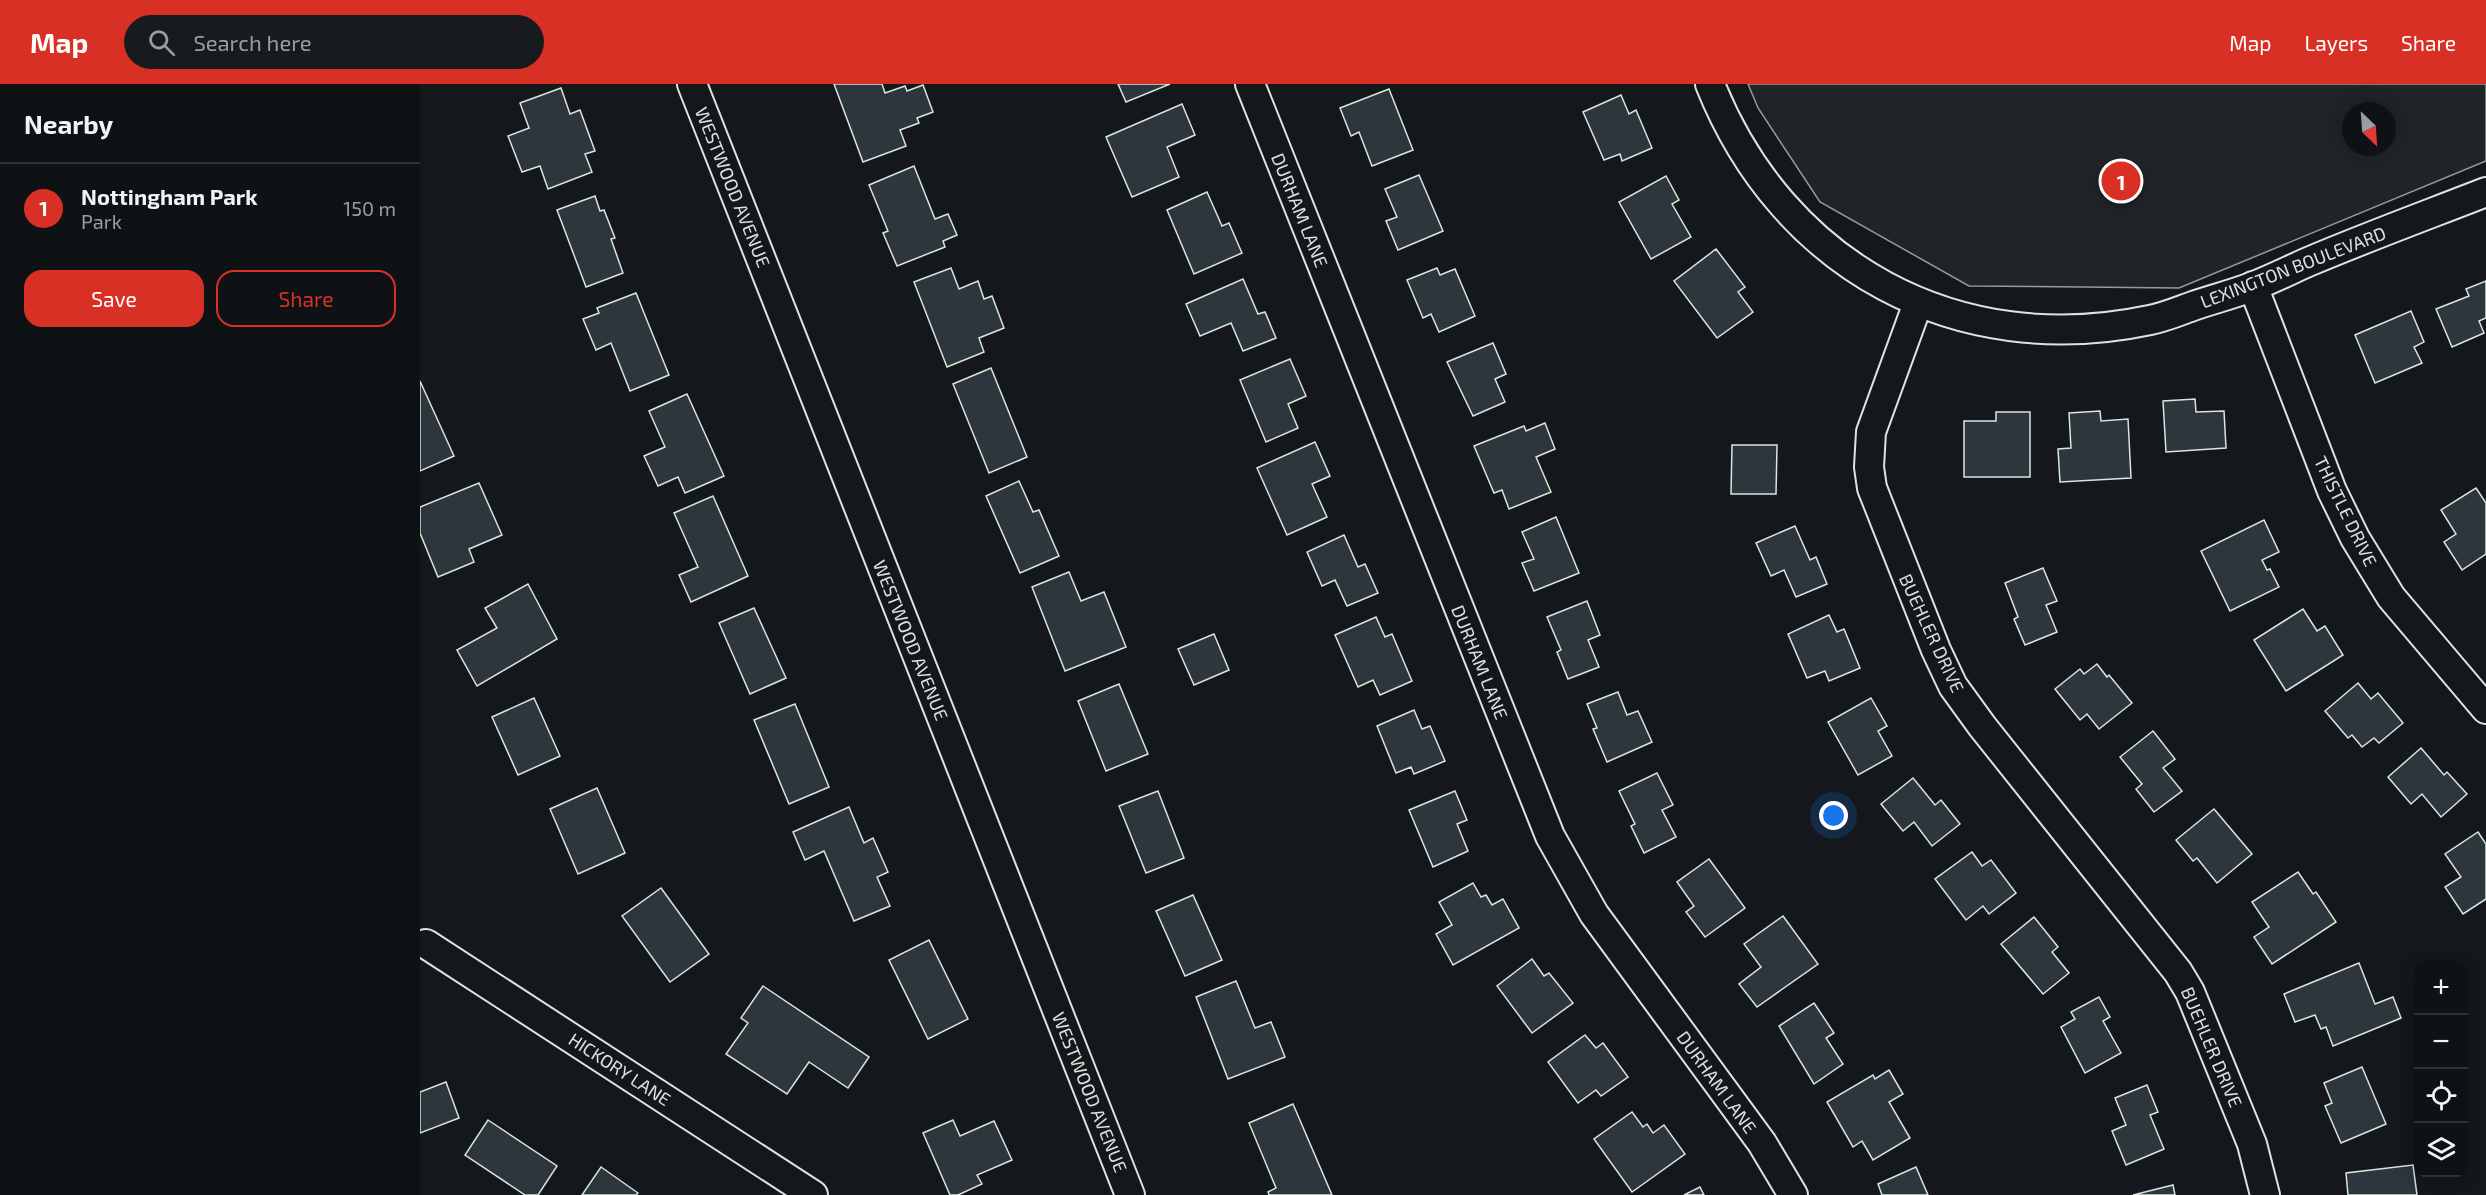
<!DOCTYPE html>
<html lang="en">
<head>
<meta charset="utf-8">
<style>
	:root { --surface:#0f1215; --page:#181b1e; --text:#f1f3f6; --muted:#9b9ea0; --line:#2f3234; --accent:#d93025 }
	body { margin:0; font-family:"Exo 2",sans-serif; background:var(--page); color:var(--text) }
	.controls { position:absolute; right:18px; bottom:18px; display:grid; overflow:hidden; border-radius:12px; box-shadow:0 3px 15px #0003 }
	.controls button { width:54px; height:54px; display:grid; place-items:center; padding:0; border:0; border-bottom:2px solid var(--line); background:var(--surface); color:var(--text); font:30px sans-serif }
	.compass { position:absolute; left:1922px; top:18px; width:54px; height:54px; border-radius:50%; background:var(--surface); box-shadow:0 3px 15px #0003; rotate:155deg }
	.you { position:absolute; left:1414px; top:732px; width:21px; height:21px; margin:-15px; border:4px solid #fff; border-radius:50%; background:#1a73e8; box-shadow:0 0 0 9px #1a73e833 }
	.badge { display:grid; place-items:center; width:39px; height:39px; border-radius:50%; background:var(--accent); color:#fff; font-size:20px; font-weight:700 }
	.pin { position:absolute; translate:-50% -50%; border:3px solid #fff; box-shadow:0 2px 6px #0006 }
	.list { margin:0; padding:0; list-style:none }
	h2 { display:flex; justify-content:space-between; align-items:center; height:78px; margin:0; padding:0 24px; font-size:26px }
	h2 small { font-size:20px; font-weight:400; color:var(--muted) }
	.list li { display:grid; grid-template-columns:39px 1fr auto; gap:18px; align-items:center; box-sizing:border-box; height:90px; padding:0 24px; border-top:2px solid var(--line) }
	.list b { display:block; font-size:22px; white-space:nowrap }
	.list p { margin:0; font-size:20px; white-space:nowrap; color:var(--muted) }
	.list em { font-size:20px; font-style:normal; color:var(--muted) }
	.actions { display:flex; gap:12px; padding:18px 24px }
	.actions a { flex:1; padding:14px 0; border:2px solid var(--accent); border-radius:18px; text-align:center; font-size:21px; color:var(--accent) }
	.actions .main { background:var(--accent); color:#fff }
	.icon { flex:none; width:33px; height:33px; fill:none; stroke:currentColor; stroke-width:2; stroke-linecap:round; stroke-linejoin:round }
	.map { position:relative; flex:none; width:2066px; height:1111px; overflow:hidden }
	header { display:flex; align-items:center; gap:36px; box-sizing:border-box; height:84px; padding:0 30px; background:var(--accent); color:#fff }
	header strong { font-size:28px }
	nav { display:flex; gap:33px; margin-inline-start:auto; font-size:21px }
	.search { width:420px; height:54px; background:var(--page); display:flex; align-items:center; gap:15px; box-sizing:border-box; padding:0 21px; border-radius:33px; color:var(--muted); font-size:22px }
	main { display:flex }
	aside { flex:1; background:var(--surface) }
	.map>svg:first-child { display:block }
	.green { fill:#202428; stroke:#939e99; stroke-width:1.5; fill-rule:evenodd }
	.building { fill:#2c363c; stroke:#d8e6dc; stroke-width:1.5 }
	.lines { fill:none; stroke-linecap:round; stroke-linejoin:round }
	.minor-casing { stroke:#d8e6dc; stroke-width:32 }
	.minor { stroke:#14181c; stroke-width:28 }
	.labels { text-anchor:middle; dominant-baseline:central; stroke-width:4.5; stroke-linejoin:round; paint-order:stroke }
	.street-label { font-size:18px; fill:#d8e6dc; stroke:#14181c }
</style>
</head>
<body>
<header>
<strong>Map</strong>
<div class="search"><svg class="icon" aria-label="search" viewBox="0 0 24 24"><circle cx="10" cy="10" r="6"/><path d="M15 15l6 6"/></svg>Search here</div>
<nav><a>Map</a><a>Layers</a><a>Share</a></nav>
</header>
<main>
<aside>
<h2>Nearby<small></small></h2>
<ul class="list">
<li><span class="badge">1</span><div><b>Nottingham Park</b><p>Park</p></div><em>150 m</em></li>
</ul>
<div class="actions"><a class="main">Save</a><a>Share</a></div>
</aside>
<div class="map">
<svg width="2066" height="1111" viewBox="0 0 2066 1111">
	<rect width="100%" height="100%" fill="#14181c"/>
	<path class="green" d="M1328 0H2066V77L1759 204 1549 202 1400 118 1338 24ZM1931 27H1967V63H1931Z"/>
	<g class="building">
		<polygon points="414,0 462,0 465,9 485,2 487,7 503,1 513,28 497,34 499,39 480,46 486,62 443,78"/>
		<polygon points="698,0 750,0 706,18"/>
		<polygon points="141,4 150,30 160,26 175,67 165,70 172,88 128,105 120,82 102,88 88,52 109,44 100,19"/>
		<polygon points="969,5 993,66 952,82 939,48 931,52 920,24"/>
		<polygon points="1201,11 1209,30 1216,26 1232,64 1202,77 1200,70 1184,76 1163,28"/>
		<polygon points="762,20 775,51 747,63 759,93 712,113 686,53"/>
		<polygon points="494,82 515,135 528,130 537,151 523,157 525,163 477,182 463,149 468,147 449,101"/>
		<polygon points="999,91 1023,147 978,166 966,137 977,133 965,105"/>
		<polygon points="1246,92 1259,116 1252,120 1271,153 1231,175 1199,118"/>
		<polygon points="787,108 802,142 809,139 822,169 774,190 747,126"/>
		<polygon points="175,112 180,127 184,126 195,154 191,155 203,189 166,203 137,126"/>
		<polygon points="1296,165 1325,203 1318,208 1333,228 1297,254 1254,197"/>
		<polygon points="531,184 539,205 558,197 564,215 572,212 584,244 559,254 564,268 527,283 494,198"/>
		<polygon points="1017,184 1020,191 1035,185 1055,232 1019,248 1011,230 1003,234 987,196"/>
		<polygon points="823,195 838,230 845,228 856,254 823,267 811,239 780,252 766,220"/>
		<polygon points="2066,197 2066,234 2059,237 2064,249 2032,263 2016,225 2049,212 2046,205"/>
		<polygon points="216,209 249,291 210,307 191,259 176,266 163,235 179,229 177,224"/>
		<polygon points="1991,227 2004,258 1994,263 2002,279 1955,299 1935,251"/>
		<polygon points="1073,259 1086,290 1075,295 1085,318 1053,332 1027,278"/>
		<polygon points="870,275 886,312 868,320 878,344 846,358 820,296"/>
		<polygon points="571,284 607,373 569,389 533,300"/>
		<polygon points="0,297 34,372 0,387"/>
		<polygon points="267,310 304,392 265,409 258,393 238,402 224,372 245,363 229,327"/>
		<polygon points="1775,315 1776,328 1804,327 1806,364 1746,368 1743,317"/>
		<polygon points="1680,327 1681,337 1708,335 1711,394 1640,398 1638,365 1651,364 1649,329"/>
		<polygon points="1576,328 1610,328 1610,393 1544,393 1544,337 1576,337"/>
		<polygon points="1125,339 1135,365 1116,373 1131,408 1089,425 1082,406 1074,409 1054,362 1104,342 1106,347"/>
		<polygon points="895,358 910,392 892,400 907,433 867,451 837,384"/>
		<polygon points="1312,361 1357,361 1356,410 1311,410"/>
		<polygon points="599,397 613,428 619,426 639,472 600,489 566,412"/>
		<polygon points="59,399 82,451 49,465 54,478 18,493 0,449 0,423"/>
		<polygon points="2056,404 2066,419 2066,470 2042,486 2024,458 2036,450 2021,426"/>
		<polygon points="293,412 328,492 271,518 259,491 278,483 254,429"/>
		<polygon points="1136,433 1159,489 1114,507 1102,479 1114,475 1102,448"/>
		<polygon points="1844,436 1859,468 1842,476 1847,486 1850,485 1859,503 1810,527 1781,467"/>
		<polygon points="1375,442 1390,476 1396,473 1407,500 1376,513 1364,486 1351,492 1336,459"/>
		<polygon points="924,451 938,483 945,480 958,509 927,522 915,496 902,502 887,468"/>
		<polygon points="1623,484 1637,517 1626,521 1637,548 1605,561 1594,535 1598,533 1585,499"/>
		<polygon points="649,488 661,517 684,508 706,563 645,587 612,503"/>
		<polygon points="108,500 137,555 57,602 37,566 77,544 65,524"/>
		<polygon points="1167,517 1180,551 1168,556 1179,583 1148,595 1137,568 1141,566 1127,533"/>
		<polygon points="334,524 366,594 330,610 299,539"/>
		<polygon points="1883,525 1897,547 1905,542 1923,571 1866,607 1834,556"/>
		<polygon points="1409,531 1417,548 1424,545 1440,584 1409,597 1405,587 1387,594 1368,550"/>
		<polygon points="956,533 965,553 972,550 992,597 960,611 953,596 938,603 915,551"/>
		<polygon points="794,550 809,586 774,601 758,565"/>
		<polygon points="1677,580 1687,593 1689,591 1712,619 1679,645 1667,630 1660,636 1635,605 1660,585 1664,590"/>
		<polygon points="1938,599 1951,615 1958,609 1983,639 1959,659 1954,654 1942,663 1932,651 1928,654 1905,627"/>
		<polygon points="699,600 728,670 686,687 658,617"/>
		<polygon points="1198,608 1207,631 1218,627 1232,658 1187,678 1173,645 1177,644 1167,620"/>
		<polygon points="114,614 140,672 98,691 72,633"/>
		<polygon points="1451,614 1467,642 1458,647 1472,672 1438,691 1408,638"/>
		<polygon points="375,620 409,703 369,720 334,636"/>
		<polygon points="994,626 1002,645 1010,642 1025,677 994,690 991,683 976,689 957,642"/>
		<polygon points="1733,647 1755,675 1743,684 1762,707 1734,728 1716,705 1722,700 1700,673"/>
		<polygon points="2001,664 2024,691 2027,688 2047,710 2021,733 2002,710 1991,720 1968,693"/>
		<polygon points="1237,689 1253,721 1242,726 1256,753 1224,769 1211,742 1215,740 1199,707"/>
		<polygon points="1493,694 1515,721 1521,716 1540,740 1512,762 1494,738 1483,747 1461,720"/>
		<polygon points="177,704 205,769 158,790 130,725"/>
		<polygon points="738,707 764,774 726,789 699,722"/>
		<polygon points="1035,707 1047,736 1037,740 1048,767 1013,783 989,726"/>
		<polygon points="429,723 444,759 453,754 468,788 457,793 470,822 434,837 404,767 385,776 373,748"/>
		<polygon points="1794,725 1832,770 1797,799 1777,774 1773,777 1756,756"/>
		<polygon points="2058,748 2066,760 2066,815 2043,830 2025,803 2041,793 2025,770"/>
		<polygon points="1552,768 1562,782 1571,776 1596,809 1569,830 1563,822 1546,836 1515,795"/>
		<polygon points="1289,775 1325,824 1285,853 1266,828 1274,822 1257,798"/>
		<polygon points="1878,788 1893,810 1896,808 1916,838 1852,880 1834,853 1849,843 1832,818"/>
		<polygon points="1053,799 1061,813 1066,811 1072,821 1083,815 1099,844 1033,881 1016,850 1032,841 1019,818"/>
		<polygon points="241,804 289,870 250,898 202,832"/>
		<polygon points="773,811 802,876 765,892 736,827"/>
		<polygon points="1363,832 1398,880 1337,923 1319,900 1341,883 1324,860"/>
		<polygon points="1614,833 1638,863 1632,868 1649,889 1623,910 1581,860"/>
		<polygon points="509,856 548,935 508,955 469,876"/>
		<polygon points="1112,875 1124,892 1129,889 1153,919 1112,949 1077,902"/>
		<polygon points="1939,879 1955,920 1973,913 1981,934 1913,962 1906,943 1901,945 1895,931 1875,938 1864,910"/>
		<polygon points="816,897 835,944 851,938 865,973 808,995 776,913"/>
		<polygon points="343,902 449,973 428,1004 389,978 367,1010 306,970 328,939 321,934"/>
		<polygon points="1679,913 1690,933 1683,937 1701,969 1665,989 1641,943 1655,935 1651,928"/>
		<polygon points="1394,919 1414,949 1406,954 1423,980 1394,1000 1359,942"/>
		<polygon points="1165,951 1176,964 1183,959 1208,993 1181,1012 1176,1006 1158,1019 1128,978"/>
		<polygon points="1942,983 1966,1040 1921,1059 1905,1022 1912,1019 1904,999"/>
		<polygon points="1469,986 1483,1010 1469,1018 1490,1054 1453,1076 1442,1057 1433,1063 1407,1018 1453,991 1455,995"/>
		<polygon points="26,998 39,1034 0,1049 0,1008"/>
		<polygon points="1727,1001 1738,1028 1730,1031 1744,1065 1706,1081 1692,1047 1706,1041 1695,1014"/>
		<polygon points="873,1020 912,1111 849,1111 848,1108 856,1104 829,1039"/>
		<polygon points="1212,1028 1223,1043 1227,1040 1233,1049 1244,1041 1265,1070 1212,1108 1174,1055"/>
		<polygon points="68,1036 137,1082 118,1111 105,1111 45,1071"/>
		<polygon points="533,1036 540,1052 574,1037 592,1076 557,1091 562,1100 538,1111 530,1111 503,1049"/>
		<polygon points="1993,1081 1997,1111 1928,1111 1926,1089"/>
		<polygon points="181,1083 218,1109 216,1111 162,1111"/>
		<polygon points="1496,1083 1508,1111 1462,1111 1458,1100"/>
		<polygon points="1753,1101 1755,1111 1713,1111"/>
		<polygon points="1280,1103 1284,1111 1264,1111"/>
	</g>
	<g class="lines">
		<g class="minor-casing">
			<g id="minor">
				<polyline points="272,0 710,1111"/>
				<polyline points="830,0 1130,752 1174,830 1342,1059 1373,1111"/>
				<path d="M1290 0C1363 183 1537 277 1730 236 1745 233 1759 227 1773 222 1793 215 1814 210 1834 202 1852 195 1870 186 1888 178 1947 153 2007 131 2066 108"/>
				<polyline points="1833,202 1912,407 1935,454 1971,513 2066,625"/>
				<polyline points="1498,219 1451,348 1449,383 1452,404 1516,566 1533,602 1562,642 1758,888 1770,908 1832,1060 1845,1111"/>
				<polyline points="6,860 393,1111"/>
			</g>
		</g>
		<use href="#minor" class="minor"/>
	</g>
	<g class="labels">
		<g class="street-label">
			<text transform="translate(313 103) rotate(68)">WESTWOOD AVENUE</text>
			<text transform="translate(880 126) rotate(68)">DURHAM LANE</text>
			<text transform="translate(1873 183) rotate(-21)">LEXINGTON BOULEVARD</text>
			<text transform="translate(1926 427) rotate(64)">THISTLE DRIVE</text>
			<text transform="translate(1512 549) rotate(65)">BUEHLER DRIVE</text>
			<text transform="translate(491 556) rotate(68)">WESTWOOD AVENUE</text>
			<text transform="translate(1060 578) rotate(68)">DURHAM LANE</text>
			<text transform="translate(1792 963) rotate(67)">BUEHLER DRIVE</text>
			<text transform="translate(200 985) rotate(33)">HICKORY LANE</text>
			<text transform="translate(1297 998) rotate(54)">DURHAM LANE</text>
			<text transform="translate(670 1008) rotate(68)">WESTWOOD AVENUE</text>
		</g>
	</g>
</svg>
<div class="controls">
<button>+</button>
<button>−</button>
<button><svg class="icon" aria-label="locate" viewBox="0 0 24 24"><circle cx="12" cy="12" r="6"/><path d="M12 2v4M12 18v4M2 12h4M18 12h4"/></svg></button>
<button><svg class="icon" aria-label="layers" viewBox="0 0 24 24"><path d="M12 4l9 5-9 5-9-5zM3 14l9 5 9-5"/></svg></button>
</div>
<svg class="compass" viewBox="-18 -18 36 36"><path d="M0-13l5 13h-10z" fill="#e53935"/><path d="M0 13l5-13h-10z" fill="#9b9ea0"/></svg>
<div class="you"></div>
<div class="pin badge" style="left:1701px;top:97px">1</div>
</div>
</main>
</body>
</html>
